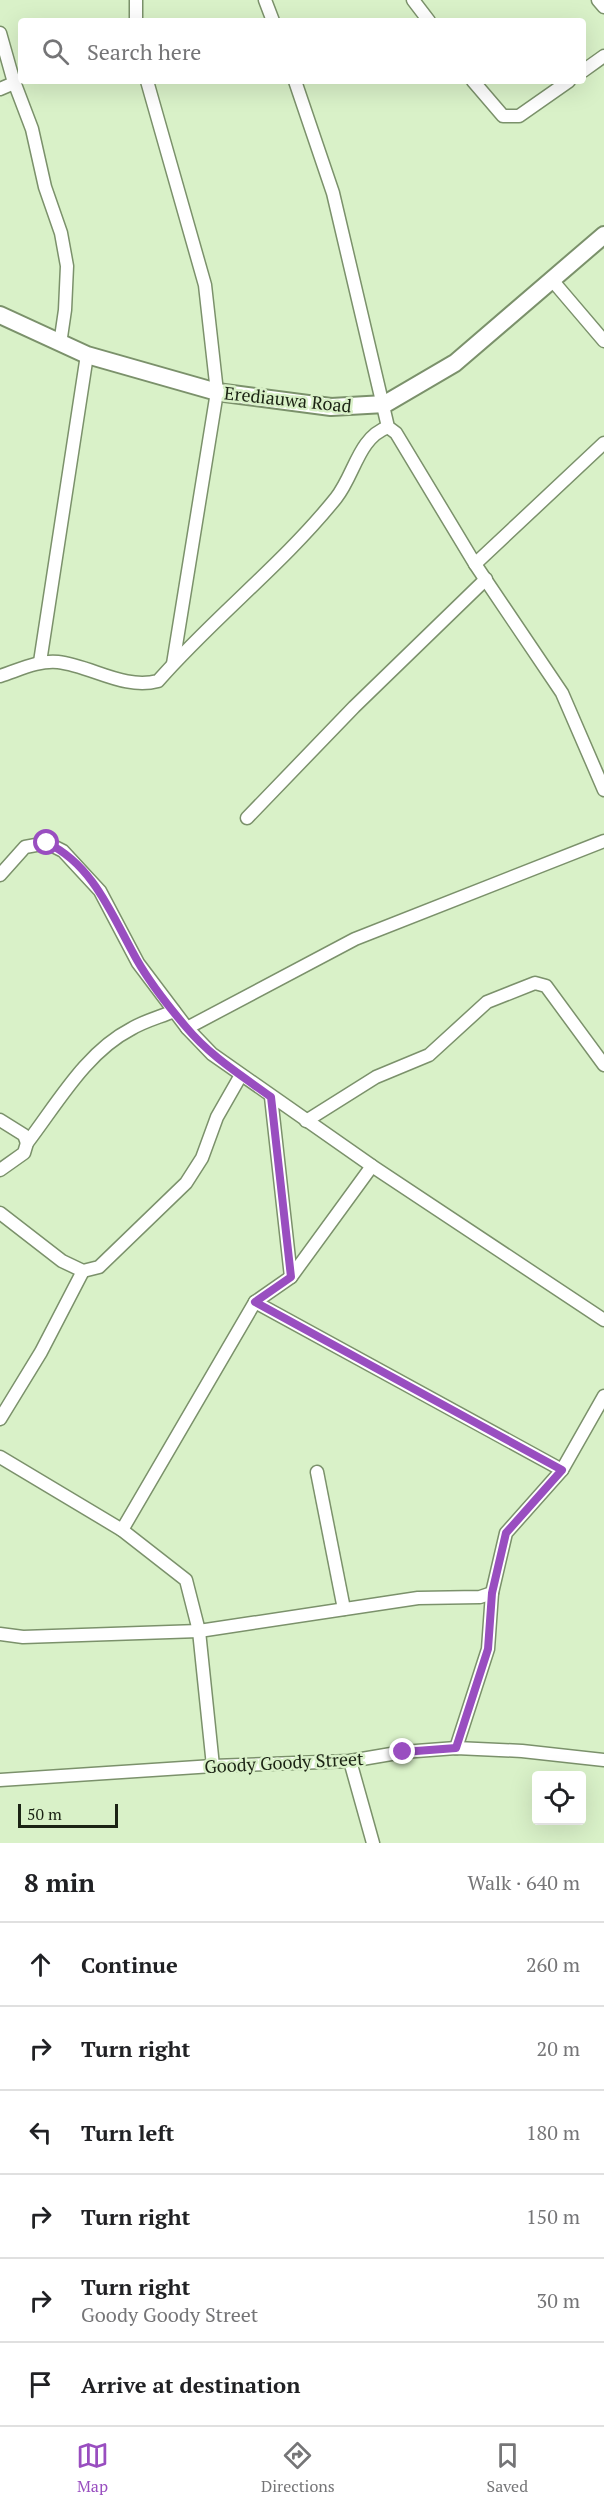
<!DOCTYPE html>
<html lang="en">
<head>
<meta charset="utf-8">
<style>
	:root { --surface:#fff; --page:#f2f2f2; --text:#202124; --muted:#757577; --line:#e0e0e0; --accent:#994ec0 }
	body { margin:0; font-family:"PT Serif",serif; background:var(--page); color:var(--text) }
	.controls { position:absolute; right:18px; bottom:18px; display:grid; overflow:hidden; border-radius:6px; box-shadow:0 6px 24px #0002 }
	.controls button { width:54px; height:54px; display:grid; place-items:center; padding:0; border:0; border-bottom:2px solid var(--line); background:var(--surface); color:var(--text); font:30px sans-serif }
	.scale { position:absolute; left:18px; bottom:15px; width:100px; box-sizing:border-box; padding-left:6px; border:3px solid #1b2314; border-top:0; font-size:16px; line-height:21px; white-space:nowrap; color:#1b2314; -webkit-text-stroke:4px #d9f1c8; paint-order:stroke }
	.stop { position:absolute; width:18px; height:18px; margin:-14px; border:4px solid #994ec0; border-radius:50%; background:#fff }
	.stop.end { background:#994ec0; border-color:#fff; box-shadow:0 2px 6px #0008 }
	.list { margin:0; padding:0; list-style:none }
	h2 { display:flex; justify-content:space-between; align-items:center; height:78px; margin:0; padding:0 24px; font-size:26px }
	h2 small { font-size:20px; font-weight:400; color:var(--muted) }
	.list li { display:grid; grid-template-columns:39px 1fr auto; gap:18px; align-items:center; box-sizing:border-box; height:84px; padding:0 24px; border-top:2px solid var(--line) }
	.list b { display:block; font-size:22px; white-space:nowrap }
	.list p { margin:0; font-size:20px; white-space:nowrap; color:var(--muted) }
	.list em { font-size:20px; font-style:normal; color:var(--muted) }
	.icon { flex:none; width:33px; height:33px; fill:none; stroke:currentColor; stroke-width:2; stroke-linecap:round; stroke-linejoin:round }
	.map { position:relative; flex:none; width:604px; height:1843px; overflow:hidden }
	.search { position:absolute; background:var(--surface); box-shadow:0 6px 24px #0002; left:18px; right:18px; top:18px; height:66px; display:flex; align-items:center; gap:15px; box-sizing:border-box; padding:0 21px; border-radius:6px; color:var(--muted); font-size:22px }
	.sheet { height:582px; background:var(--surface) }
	nav { display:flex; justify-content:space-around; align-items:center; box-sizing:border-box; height:84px; border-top:2px solid var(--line); background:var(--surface); font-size:16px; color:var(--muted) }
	nav a { display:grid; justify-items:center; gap:3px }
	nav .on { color:var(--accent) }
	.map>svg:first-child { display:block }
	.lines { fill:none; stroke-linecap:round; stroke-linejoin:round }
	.street-casing { stroke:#7b916b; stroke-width:15 }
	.secondary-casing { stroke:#7b916b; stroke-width:20 }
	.street { stroke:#fff; stroke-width:12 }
	.secondary { stroke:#fff; stroke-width:16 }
	.route { stroke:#994ec0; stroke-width:8 }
	.labels { text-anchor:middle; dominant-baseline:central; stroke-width:5; stroke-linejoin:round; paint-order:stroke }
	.street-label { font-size:18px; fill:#1b2314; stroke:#d9f1c8 }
</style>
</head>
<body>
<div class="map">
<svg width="604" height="1843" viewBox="0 0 604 1843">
	<rect width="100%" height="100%" fill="#d9f1c8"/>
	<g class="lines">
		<g class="street-casing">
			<g id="street">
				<polyline points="136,0 136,21"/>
				<polyline points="265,0 273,21"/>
				<polyline points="413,0 429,21"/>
				<polyline points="598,0 604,7"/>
				<polyline points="0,33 13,79 32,129 45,187 61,233 67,266 65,310 60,344"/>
				<polyline points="583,71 604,56"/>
				<polyline points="147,81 205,285 217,392 173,664"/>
				<polyline points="295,81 333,193 388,427 396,433 475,564 562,693 604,790"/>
				<polyline points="473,81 503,116 519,116 569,81"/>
				<polyline points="0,89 14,83"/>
				<polyline points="552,280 604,341"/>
				<polyline points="475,564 604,443"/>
				<polyline points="40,662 87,355"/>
				<path d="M0 676C19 670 38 660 58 662 92 666 124 690 158 681 214 617 283 564 336 498 355 474 358 438 388 427"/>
				<polyline points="247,818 354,707 486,579"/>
				<polyline points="0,875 25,847 47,843 63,851 100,891 138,963 187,1028 212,1054 372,1166 604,1320"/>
				<polyline points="187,1028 355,939 604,841"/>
				<polyline points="271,1097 291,1277"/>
				<polyline points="0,1120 24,1135 27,1143"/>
				<polyline points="306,1121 376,1077 429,1055 487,1002 535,983 546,986 604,1065"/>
				<path d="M0 1170 24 1153 27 1143C57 1104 86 1052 131 1029 144 1021 160 1017 174 1011"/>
				<polyline points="0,1213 62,1261 83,1271 99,1267 186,1183 202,1158 217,1117 241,1075"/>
				<polyline points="255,1302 562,1470"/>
				<polyline points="0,1419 41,1352 83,1271"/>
				<polyline points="0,1457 122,1530 186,1580 199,1631 213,1766"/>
				<polyline points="317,1472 344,1609"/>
				<polyline points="122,1530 255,1302 291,1277 372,1166"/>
				<polyline points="0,1634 23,1637 199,1631 418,1598 480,1597 492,1593"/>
				<polyline points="456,1748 488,1649 492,1593 506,1533 562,1470 604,1396"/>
				<polyline points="350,1761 373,1843"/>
				<polyline points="0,1780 213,1766 350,1761 403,1752 456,1748 522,1751 604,1760"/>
			</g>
		</g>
		<g class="secondary-casing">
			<polyline id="secondary" points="0,315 87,355 217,392 331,407 385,404 455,363 604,235"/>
		</g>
		<use href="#street" class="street"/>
		<use href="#secondary" class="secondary"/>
	</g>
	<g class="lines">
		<path class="route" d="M47 843C94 865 113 918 137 960 150 983 169 1007 186 1027 210 1056 241 1075 271 1097L291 1277 255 1302 562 1470 506 1533 492 1593 488 1649 456 1748 403 1752"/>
	</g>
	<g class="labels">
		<g class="street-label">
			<text transform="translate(288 399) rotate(6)">Erediauwa Road</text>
			<text transform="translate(284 1762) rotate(-3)">Goody Goody Street</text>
		</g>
	</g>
</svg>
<div class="controls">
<button><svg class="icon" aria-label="locate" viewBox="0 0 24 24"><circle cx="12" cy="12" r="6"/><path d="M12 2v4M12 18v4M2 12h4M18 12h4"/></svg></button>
</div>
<div class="scale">50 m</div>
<div class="stop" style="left:47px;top:843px"></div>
<div class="stop end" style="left:403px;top:1752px"></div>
<div class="search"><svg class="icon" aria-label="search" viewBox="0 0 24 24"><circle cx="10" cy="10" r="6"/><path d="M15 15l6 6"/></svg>Search here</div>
</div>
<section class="sheet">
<h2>8 min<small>Walk · 640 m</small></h2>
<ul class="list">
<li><svg class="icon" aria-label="ahead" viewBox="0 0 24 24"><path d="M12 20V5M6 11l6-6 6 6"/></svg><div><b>Continue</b></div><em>260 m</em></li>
<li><svg class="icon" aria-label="right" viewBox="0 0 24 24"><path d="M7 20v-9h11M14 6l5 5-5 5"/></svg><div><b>Turn right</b></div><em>20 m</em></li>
<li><svg class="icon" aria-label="left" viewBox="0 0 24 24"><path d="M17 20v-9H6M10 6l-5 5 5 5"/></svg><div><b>Turn left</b></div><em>180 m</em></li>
<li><svg class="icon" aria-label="right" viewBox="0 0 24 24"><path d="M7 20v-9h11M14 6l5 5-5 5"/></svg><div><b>Turn right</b></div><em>150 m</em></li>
<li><svg class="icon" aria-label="right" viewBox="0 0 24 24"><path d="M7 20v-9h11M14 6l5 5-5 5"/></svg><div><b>Turn right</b><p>Goody Goody Street</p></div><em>30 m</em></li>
<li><svg class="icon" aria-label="arrive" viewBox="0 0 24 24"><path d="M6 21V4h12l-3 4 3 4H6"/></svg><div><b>Arrive at destination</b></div></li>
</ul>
</section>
<nav>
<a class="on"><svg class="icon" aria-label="map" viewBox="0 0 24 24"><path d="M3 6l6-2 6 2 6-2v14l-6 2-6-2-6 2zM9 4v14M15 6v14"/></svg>Map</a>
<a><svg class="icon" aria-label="directions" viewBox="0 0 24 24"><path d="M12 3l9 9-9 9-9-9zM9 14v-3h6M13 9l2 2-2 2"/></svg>Directions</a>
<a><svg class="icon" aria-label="saved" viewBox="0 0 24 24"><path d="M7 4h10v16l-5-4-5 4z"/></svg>Saved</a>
</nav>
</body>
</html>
